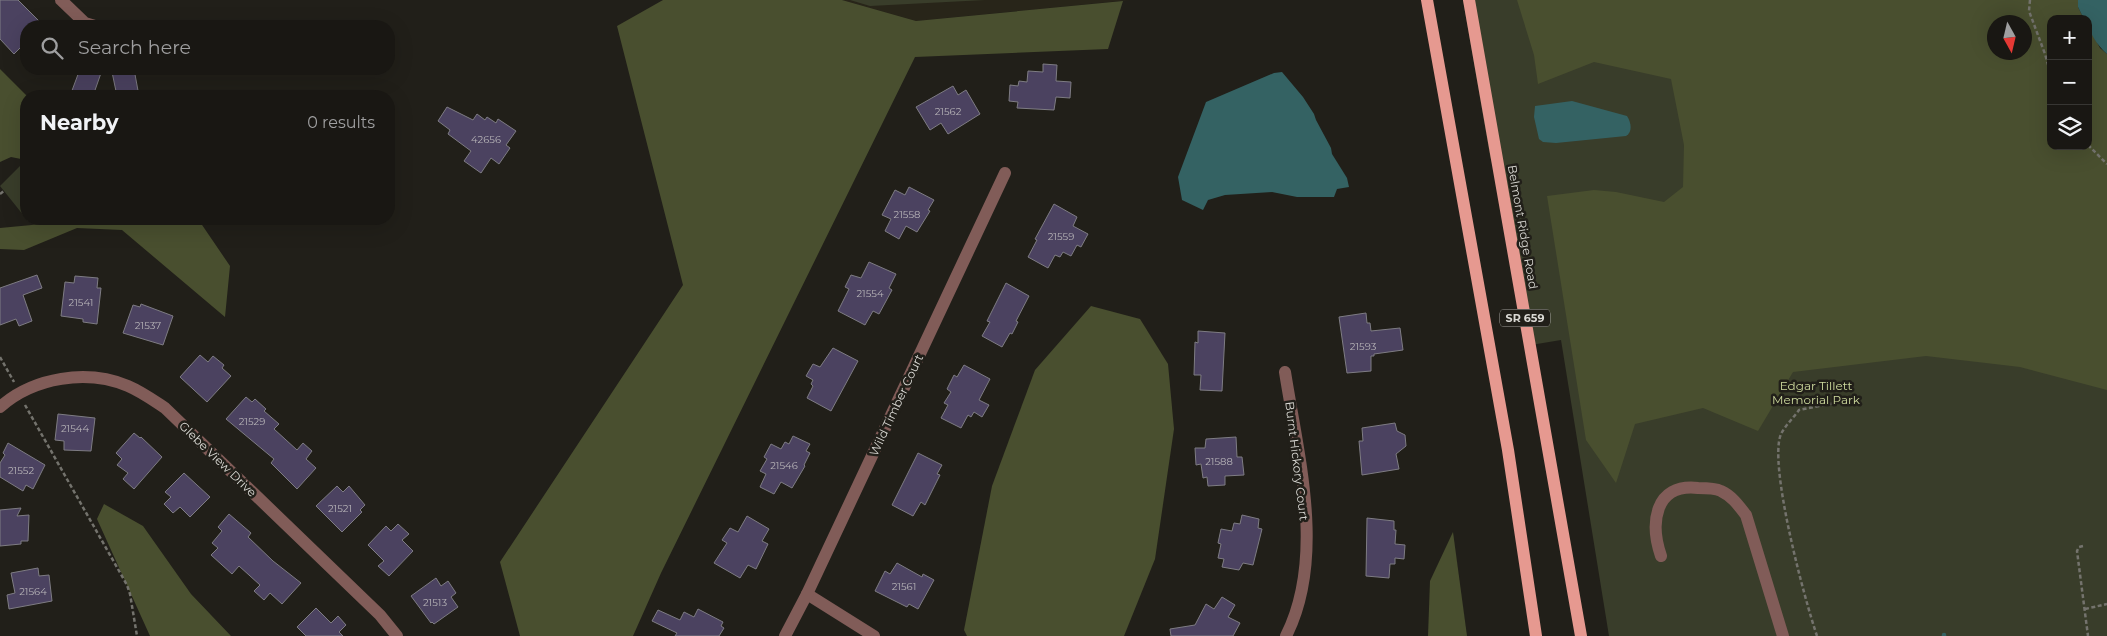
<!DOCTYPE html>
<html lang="en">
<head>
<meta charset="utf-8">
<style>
	:root { --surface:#191713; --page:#22201c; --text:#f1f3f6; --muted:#9f9fa0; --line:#373633 }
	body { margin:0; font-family:Montserrat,sans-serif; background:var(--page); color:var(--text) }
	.controls { position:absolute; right:15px; top:15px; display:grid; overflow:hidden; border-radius:10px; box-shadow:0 5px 20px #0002 }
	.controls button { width:45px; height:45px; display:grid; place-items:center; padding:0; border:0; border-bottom:1px solid var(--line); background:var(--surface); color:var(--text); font:25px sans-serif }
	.compass { position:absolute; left:1987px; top:15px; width:45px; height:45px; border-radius:50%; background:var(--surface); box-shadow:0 5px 20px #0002; rotate:172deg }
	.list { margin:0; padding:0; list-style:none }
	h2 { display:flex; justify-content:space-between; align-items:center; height:65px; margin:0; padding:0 20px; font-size:21px }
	h2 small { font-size:16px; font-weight:400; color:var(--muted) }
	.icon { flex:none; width:28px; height:28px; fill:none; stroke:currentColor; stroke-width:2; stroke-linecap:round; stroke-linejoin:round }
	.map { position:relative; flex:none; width:2107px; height:636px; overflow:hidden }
	.search { position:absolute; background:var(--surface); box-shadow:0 5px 20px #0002; left:20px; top:20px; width:375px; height:55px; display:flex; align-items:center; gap:12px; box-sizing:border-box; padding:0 18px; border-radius:20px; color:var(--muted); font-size:19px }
	.panel { position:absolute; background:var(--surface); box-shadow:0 5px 20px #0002; left:20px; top:90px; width:375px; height:135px; border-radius:20px }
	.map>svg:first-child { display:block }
	.built { fill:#282519 }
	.green { fill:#393d2a }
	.forest { fill:#494f2f; fill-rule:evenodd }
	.water { fill:#346263 }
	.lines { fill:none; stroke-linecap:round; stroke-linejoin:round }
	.stream { stroke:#346263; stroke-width:4.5 }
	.building { fill:#4b4260; stroke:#7e7c83 }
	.path { stroke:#74736d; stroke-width:2.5; stroke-dasharray:4 2.5; stroke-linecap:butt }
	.minor { stroke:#815c58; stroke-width:12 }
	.major { stroke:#e69990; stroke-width:12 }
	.labels { text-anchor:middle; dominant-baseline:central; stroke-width:5; stroke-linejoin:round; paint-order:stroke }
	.number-label { font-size:10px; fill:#b6b3b7 }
	.shield { fill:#211f19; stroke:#a2a19c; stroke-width:1 }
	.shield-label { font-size:11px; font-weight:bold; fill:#dad9d4 }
	.street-label { font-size:12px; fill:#dad9d4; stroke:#211f19 }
	.park-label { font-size:12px; fill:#ceda9e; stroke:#211f19 }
</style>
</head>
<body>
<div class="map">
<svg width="2107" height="636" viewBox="0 0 2107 636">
	<rect width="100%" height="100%" fill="#211f19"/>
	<polygon class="built" points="842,0 1130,0 916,21"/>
	<g class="green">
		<polygon points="850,0 985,0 870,6"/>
		<polygon points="1463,0 1832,0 2107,255 2107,636 1609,636 1561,340 1525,346 1510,225 1490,156"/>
		<polygon points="22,164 26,169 26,219 30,219 28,221 0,186"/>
	</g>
	<g class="forest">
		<polygon points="663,0 842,0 916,21 1123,1 1108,49 915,57 661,573 633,636 520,636 500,562 683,285 617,26"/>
		<path d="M1517 0H2078V7L2084 19H2051V146H2088V26L2100 48 2107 54V390L2020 367 1926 356 1793 372 1758 431 1703 408 1635 424 1616 483 1586 440 1547 196 1594 190 1616 192 1664 202 1683 187 1684 145 1671 79 1594 62 1538 84 1534 55ZM1994 22H2024V52H1994Z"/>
		<polygon points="0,69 27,96 26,160 11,157 0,162"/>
		<polygon points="46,219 198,219 230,266 225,317 122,230 77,228 24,250 0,249 0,228 42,224"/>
		<polygon points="1091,306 1140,319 1168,364 1174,429 1155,559 1124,636 967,636 964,630 992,486 1035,370"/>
		<polygon points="104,504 143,526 191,594 231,636 150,636 97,519"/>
		<polygon points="1453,532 1467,636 1428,636 1430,581"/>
	</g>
	<g class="water">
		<path d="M2078 0H2107V54C2097 45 2088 32 2088 19H2084L2078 7Z"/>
		<polygon points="1282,72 1303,97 1314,114 1316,120 1331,148 1332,154 1347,178 1349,187 1337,189 1334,197 1297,197 1272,192 1225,195 1208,200 1203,210 1182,200 1178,177 1206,102 1274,73"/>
		<path d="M1572 101 1627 116C1631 122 1633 132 1626 136L1556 143 1543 142 1539 139 1534 117 1535 106Z"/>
	</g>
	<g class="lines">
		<polyline class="stream" points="1944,635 1944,636"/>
	</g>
	<g class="building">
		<polygon points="0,0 18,0 44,26 26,26 26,42 14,54 0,39"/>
		<polygon points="1043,64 1057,65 1056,81 1071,82 1070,98 1056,97 1054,110 1017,108 1018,102 1009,101 1010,85 1018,86 1019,81 1027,82 1028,71 1043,72"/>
		<polygon points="80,69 90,69 101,73 93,96 70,96"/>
		<polygon points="134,69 139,96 117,96 112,72"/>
		<polygon points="953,86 958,95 966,90 980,114 948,134 941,123 930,130 916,107"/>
		<polygon points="447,107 473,120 477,114 485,120 487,117 496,123 498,119 516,131 506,145 510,148 499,164 491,158 481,173 464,161 471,151 448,134 450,130 438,121"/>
		<polygon points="909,187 934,200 928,210 930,211 917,232 906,226 899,239 885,231 891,219 882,215 895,190 905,195"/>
		<polygon points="1054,204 1077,217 1073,226 1088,234 1081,247 1077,245 1071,256 1063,252 1060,257 1055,255 1048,268 1028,257 1037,240 1035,239"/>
		<polygon points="869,262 896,274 889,288 892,290 879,314 873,311 865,325 838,311 849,289 845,287 851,275 861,278"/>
		<polygon points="37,275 42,288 23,295 32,321 19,326 16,319 0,325 0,288"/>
		<polygon points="75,276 98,278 97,288 101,288 97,324 83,322 83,319 61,316 65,282 74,283"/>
		<polygon points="1006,283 1029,296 1016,321 1018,322 1012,334 1010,333 1002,347 982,336 990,322 987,321"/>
		<polygon points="141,304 173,316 163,345 123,333 133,305 140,307"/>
		<polygon points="1366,313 1367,323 1370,323 1371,331 1400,328 1403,350 1374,354 1374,356 1371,356 1371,371 1347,373 1339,317"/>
		<polygon points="1198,331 1225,333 1222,391 1200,390 1201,375 1194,375 1195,342 1198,343"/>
		<polygon points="833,348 858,361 831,411 807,398 813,386 811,384 813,380 806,376 813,364 820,367"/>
		<polygon points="200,355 208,362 213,356 224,365 222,368 231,376 207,402 180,377"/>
		<polygon points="964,365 990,379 979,400 989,405 982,417 974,412 971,417 968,415 961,428 941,418 948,405 944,403 951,392 947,389 954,375 957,377"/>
		<polygon points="246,397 252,402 255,399 266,409 264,411 279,424 274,429 297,450 303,443 312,451 306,459 316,468 297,489 271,463 274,459 226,419"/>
		<polygon points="58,414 95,418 91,451 64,450 64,441 55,440"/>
		<polygon points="1395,423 1397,431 1405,435 1406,446 1396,454 1399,469 1362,475 1359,441 1363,441 1362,428"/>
		<polygon points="134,433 140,438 141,437 162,457 134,489 123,479 128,473 117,465 122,459 116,453"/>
		<polygon points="793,436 810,444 806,451 810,453 804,465 805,466 792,488 781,482 774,494 760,487 766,474 760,471 767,459 764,457 771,444 781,449 785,442 789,444"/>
		<polygon points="1236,437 1237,457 1242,457 1244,475 1225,476 1225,485 1208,486 1207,477 1203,478 1201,464 1196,465 1195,448 1205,448 1206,439"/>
		<polygon points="8,443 45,465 33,489 26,485 23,491 0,477 0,463 5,455 3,453"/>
		<polygon points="918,453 942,465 937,474 940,475 925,505 921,502 913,516 892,505"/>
		<polygon points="184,473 210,497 190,517 180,507 173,513 164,504 171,497 165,492"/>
		<polygon points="337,486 343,492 349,486 365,505 360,510 362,512 342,532 316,506"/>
		<polygon points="21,508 17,516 29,515 28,541 21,541 21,544 0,546 0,510"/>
		<polygon points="229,514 251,533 248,537 273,561 301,583 282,604 270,593 264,600 254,591 260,585 239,566 232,574 211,555 218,548 212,543 222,531 218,527"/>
		<polygon points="1242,515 1259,519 1258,528 1262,529 1253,565 1243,563 1239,570 1222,567 1224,559 1218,558 1221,544 1218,543 1221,529 1232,531 1234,523 1240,524"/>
		<polygon points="747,516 769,529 762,541 768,544 756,569 748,565 740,578 714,563 727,543 722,540 730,528 738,532"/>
		<polygon points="1367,518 1394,521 1394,530 1396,530 1395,544 1405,545 1404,559 1395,558 1395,564 1390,564 1389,578 1366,576"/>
		<polygon points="398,524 409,534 402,540 413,551 389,576 378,566 384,561 368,545 386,526 391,531"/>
		<polygon points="897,563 922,577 923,574 934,580 918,609 909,604 907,607 875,591 885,571 890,574"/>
		<polygon points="38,568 39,576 49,575 52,601 9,609 7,595 15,593 11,573"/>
		<polygon points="436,578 441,586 448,581 456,593 451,597 458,607 434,624 432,622 431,623 411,596"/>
		<polygon points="1222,597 1235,605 1228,617 1240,623 1233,636 1171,636 1170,629 1195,625 1206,604 1214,609"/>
		<polygon points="316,608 331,623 338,616 346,625 339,632 343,636 306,636 297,627"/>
		<polygon points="698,609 723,622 721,626 724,628 719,636 675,636 677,633 652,621 658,610 680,620 684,612 694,617"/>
	</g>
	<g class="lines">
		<g class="path">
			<polyline points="2030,0 2029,11 2045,54 2051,75"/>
			<polyline points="2088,145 2107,164"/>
			<polyline points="0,194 4,191"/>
			<polyline points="0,357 14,382"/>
			<polyline points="25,405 127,585 130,594 137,636"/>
			<polyline points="2083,546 2079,547 2077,551 2088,636"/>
			<polyline points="2085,609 2107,604"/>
			<path d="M1817 636C1805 601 1768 464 1781 434 1785 426 1794 417 1799 410L1840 402"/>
		</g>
		<g class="minor">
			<polyline points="61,0 85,23 95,26"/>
			<path d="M1285 372C1298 455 1326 557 1286 636"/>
			<path d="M0 407C34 377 87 369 128 386 142 392 153 400 165 408L380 615 397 636"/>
			<path d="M1661 556C1650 524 1654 483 1698 488 1705 488 1715 488 1721 491 1732 496 1739 506 1746 515L1783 636"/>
			<polyline points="807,594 874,636"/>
			<polyline points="785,636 807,594 1005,173"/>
		</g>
		<g class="major">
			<polyline points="1427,0 1508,450 1536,636"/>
			<polyline points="1469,0 1581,636"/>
		</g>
	</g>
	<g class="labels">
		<g class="number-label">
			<text x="948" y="111">21562</text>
			<text x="486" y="139">42656</text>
			<text x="907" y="214">21558</text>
			<text x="1061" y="236">21559</text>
			<text x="870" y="293">21554</text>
			<text x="81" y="302">21541</text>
			<text x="148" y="325">21537</text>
			<text x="1363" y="346">21593</text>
			<text x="252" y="421">21529</text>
			<text x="75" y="428">21544</text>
			<text x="1219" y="461">21588</text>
			<text x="784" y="465">21546</text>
			<text x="21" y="470">21552</text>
			<text x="340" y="508">21521</text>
			<text x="904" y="586">21561</text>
			<text x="33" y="591">21564</text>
			<text x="435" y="602">21513</text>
		</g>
		<rect class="shield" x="1500" y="309.5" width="50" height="17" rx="4"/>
		<g class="shield-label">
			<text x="1525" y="318">SR 659</text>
		</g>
		<g class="street-label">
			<text transform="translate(1523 227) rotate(80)">Belmont Ridge Road</text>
			<text transform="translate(896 405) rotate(-65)">Wild Timber Court</text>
			<text transform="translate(218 459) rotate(44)">Glebe View Drive</text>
			<text transform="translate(1297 461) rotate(83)">Burnt Hickory Court</text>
		</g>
		<g class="park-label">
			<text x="1816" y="385">Edgar Tillett<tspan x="1816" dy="14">Memorial Park</tspan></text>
		</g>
	</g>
</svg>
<div class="controls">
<button>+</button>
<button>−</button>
<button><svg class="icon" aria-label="layers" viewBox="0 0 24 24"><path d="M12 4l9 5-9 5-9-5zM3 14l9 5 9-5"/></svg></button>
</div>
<svg class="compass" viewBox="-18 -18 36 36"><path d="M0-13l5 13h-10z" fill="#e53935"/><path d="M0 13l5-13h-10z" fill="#9f9fa0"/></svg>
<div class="search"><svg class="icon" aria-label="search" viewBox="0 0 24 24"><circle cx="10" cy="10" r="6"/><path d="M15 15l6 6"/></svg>Search here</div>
<section class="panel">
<h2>Nearby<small>0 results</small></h2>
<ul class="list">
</ul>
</section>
</div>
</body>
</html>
